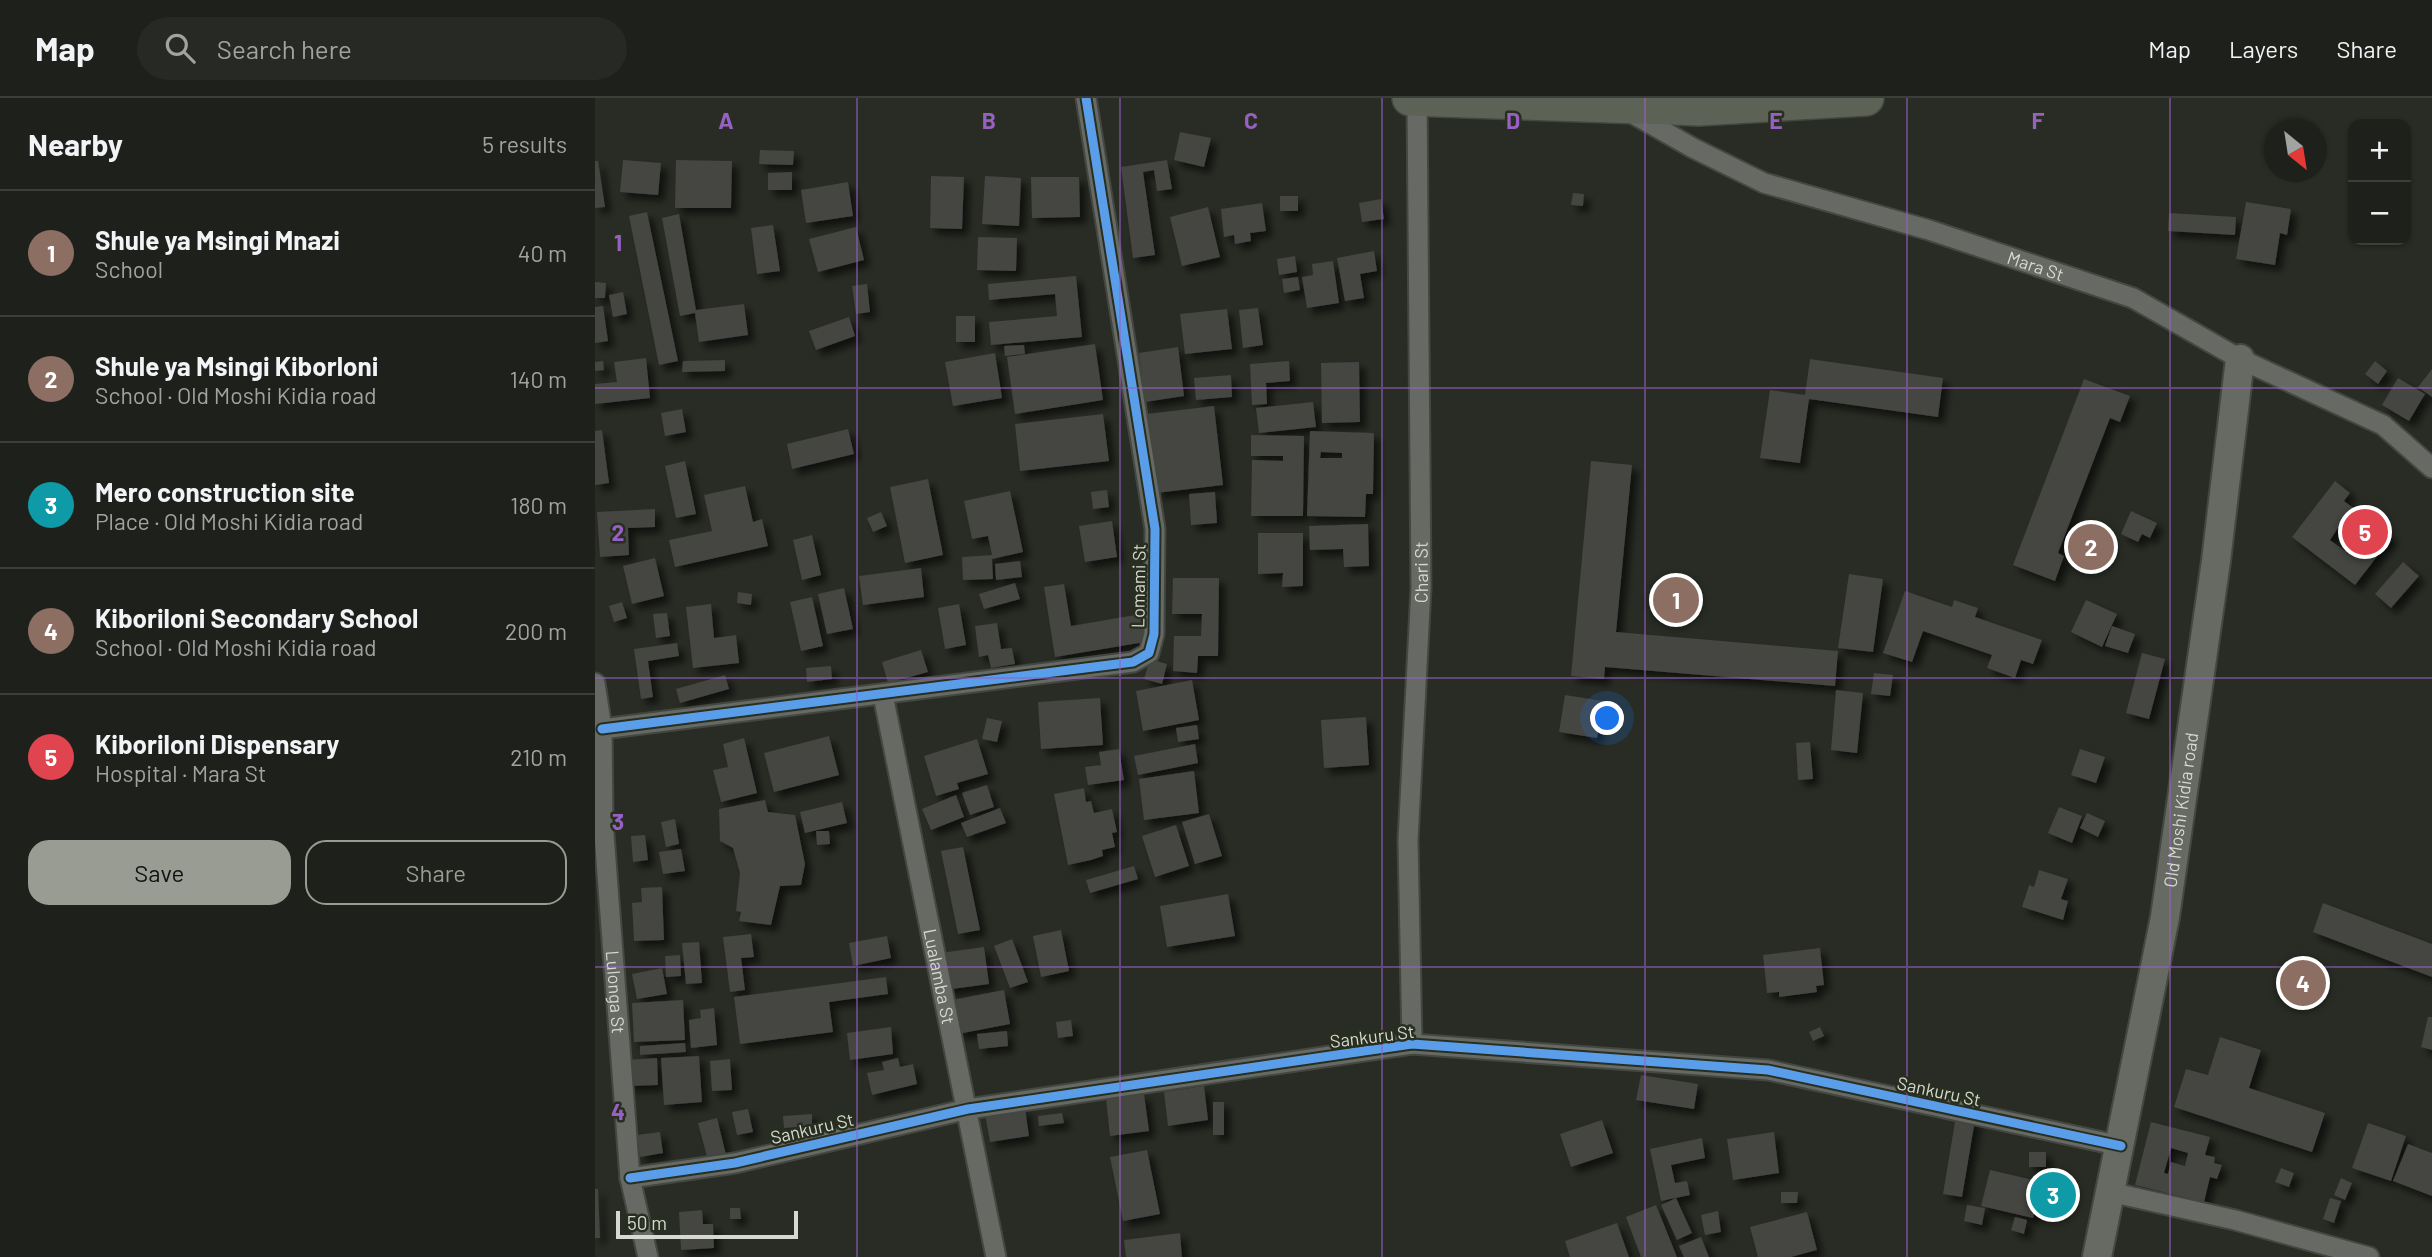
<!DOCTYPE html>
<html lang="en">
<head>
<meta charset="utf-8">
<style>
	:root { --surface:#1e211b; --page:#262924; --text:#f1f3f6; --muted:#a1a3a3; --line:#3c3e3a; --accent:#989c93 }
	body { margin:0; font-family:Barlow,sans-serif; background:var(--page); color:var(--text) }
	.controls { position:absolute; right:21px; top:21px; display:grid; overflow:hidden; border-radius:14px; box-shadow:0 2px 5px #0004 }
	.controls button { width:63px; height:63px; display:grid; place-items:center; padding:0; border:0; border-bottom:2px solid var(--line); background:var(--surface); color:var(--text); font:35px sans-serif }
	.compass { position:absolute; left:1669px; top:21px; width:63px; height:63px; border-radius:50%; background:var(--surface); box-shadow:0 2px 5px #0004; rotate:150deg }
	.scale { position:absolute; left:21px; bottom:18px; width:182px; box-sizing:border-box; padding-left:7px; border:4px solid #d5d9cf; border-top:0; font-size:19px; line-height:24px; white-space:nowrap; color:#d5d9cf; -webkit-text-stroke:5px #292f20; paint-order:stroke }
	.you { position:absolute; left:1013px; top:621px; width:24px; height:24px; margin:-18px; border:5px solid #fff; border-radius:50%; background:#1a73e8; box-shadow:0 0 0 10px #1a73e833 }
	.badge { display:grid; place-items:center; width:46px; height:46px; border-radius:50%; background:var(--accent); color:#fff; font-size:23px; font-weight:700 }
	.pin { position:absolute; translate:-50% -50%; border:4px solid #fff; box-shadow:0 2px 7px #0006 }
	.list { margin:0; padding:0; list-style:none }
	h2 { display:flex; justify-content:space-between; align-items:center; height:91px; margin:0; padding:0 28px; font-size:30px }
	h2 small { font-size:23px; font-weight:400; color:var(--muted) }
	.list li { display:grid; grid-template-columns:46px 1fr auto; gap:21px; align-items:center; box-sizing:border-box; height:126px; padding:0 28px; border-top:2px solid var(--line) }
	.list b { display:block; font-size:26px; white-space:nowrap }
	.list p { margin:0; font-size:23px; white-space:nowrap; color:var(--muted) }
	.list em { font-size:23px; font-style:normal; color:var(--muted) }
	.actions { display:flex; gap:14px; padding:21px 28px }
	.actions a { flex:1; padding:16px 0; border:2px solid var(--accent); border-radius:21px; text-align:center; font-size:24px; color:var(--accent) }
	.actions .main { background:var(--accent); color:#111 }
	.icon { flex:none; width:38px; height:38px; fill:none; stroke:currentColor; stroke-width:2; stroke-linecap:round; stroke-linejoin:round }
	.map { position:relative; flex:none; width:1837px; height:1159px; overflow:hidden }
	header { display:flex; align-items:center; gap:42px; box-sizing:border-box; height:98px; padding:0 35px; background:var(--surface); border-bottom:2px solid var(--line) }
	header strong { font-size:33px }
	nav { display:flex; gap:38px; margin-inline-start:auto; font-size:24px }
	.search { width:490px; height:63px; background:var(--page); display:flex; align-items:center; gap:18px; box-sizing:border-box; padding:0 24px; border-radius:38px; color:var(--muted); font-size:26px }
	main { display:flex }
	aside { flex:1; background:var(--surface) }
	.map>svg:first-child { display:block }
	.building { fill:#454443; fill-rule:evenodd; filter:url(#shadow) }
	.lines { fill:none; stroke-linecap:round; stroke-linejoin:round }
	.street-casing { stroke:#444740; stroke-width:23 }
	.secondary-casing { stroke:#444740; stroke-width:32 }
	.highway-casing { stroke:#444740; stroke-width:38 }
	.street { stroke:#676a64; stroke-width:19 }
	.secondary { stroke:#666a62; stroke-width:28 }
	.highway { stroke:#5d6256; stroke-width:35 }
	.cycleway-casing { stroke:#292f20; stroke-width:13 }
	.cycleway { stroke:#5a9eea; stroke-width:9 }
	.grid { fill:none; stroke:#9660c4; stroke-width:2; stroke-opacity:0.55 }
	.labels { text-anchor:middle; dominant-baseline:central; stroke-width:5; stroke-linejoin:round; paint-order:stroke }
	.street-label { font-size:18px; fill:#d5d9cf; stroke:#292f20 }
	.grid-label { font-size:23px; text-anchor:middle; font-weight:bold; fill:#9660c4; stroke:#292f20; stroke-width:5; stroke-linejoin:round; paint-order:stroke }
</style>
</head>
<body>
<header>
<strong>Map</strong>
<div class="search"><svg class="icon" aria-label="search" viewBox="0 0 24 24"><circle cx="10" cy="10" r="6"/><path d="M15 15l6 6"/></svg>Search here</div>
<nav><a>Map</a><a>Layers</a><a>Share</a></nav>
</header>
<main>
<aside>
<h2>Nearby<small>5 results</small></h2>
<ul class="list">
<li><span class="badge" style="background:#8d6e63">1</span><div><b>Shule ya Msingi Mnazi</b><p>School</p></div><em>40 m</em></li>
<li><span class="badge" style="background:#8d6e63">2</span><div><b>Shule ya Msingi Kiborloni</b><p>School · Old Moshi Kidia road</p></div><em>140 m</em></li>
<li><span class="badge" style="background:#0f9aa8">3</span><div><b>Mero construction site</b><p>Place · Old Moshi Kidia road</p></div><em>180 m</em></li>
<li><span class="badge" style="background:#8d6e63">4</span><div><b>Kiboriloni Secondary School</b><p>School · Old Moshi Kidia road</p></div><em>200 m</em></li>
<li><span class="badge" style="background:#e0444e">5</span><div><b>Kiboriloni Dispensary</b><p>Hospital · Mara St</p></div><em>210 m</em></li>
</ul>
<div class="actions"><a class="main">Save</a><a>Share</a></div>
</aside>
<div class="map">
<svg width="1837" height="1159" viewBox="0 0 1837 1159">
	<defs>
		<filter id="shadow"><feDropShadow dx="6" dy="6" stdDeviation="3.5" flood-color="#0009"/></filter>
	</defs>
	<rect width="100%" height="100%" fill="#282c24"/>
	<g class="building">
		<polygon points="585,34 616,40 609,69 579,62"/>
		<polygon points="165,52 199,53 198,67 164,66"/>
		<polygon points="28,62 66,65 63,97 25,94"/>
		<polygon points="81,62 137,63 136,110 80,110"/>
		<polygon points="572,62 577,91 562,93 559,72 548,74 560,157 538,160 526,69"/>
		<polygon points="0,63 3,63 10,109 0,110"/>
		<polygon points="197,74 197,92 173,92 173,75"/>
		<polygon points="336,78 369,79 367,131 335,130"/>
		<polygon points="390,78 426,80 424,128 387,126"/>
		<polygon points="436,79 484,79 485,119 437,120"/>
		<polygon points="253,84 258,118 211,125 206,92"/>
		<polygon points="978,95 989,96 988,108 976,107"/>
		<rect x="685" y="98" width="18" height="15"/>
		<polygon points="786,101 789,121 767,124 764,105"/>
		<polygon points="1651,104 1696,111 1692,137 1685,135 1680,167 1641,161"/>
		<polygon points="667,105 671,133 655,135 656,143 640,146 639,137 629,139 626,111"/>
		<polygon points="613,109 625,159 587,168 575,119"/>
		<polygon points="52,114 83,263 64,267 34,118"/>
		<polygon points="1574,115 1641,119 1640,137 1573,133"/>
		<polygon points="84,116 101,212 149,206 153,237 104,244 100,215 85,218 67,120"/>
		<polygon points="178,127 185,173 162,176 156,130"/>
		<polygon points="261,129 269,162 223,174 214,141"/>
		<polygon points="383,139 422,140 421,173 382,172"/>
		<polygon points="779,153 782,173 765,176 769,200 750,203 742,160"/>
		<polygon points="700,158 702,174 684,177 682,161"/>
		<polygon points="738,163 744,205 712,210 707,179 718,177 717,166"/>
		<polygon points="481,178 487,239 396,247 394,224 462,218 460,196 394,202 393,186"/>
		<polygon points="703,179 705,192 689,195 687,181"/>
		<polygon points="0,184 11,185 10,200 0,200"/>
		<polygon points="272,186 275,214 261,216 257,188"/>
		<polygon points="28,194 32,216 18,219 14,197"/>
		<polygon points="8,208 13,243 0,245 0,209"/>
		<polygon points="663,210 668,247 648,250 644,212"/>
		<polygon points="632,211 637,251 590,256 585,216"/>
		<rect x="361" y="218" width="19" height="26"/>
		<polygon points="254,219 260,238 221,252 214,233"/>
		<polygon points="500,246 508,302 420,316 412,259"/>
		<polygon points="429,247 430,256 410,258 409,248"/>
		<polygon points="583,249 589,298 550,304 544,255"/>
		<polygon points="400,255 407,300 358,308 350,264"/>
		<polygon points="51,260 55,300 0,306 0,286 22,284 19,264"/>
		<polygon points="1215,261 1348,280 1343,319 1214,301 1205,365 1165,360 1175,292 1210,297"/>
		<polygon points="130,262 130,273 87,274 88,263"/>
		<polygon points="8,263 9,272 0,273 0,264"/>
		<polygon points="694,263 695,283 671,285 672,306 657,307 655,266"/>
		<polygon points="1780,263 1792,273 1783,286 1770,276"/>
		<polygon points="764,264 765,324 727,325 726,265"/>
		<polygon points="1837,271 1837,299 1823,289"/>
		<polygon points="636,277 637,299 601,302 599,280"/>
		<polygon points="1803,280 1830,296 1814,323 1787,307"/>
		<polygon points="1489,281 1535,298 1525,324 1515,320 1463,455 1469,458 1460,483 1418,467"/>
		<polygon points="718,304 721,329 664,335 661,310"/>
		<polygon points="619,308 628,387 561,395 552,316"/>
		<polygon points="87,311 91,334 70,338 66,315"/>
		<polygon points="508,316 514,363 425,373 420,326"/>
		<polygon points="253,331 259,356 197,371 192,346"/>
		<polygon points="7,332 14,385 0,387 0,333"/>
		<path d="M715 333 779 335 778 396H771L770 419 712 418ZM726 354 747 355V360H725Z"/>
		<polygon points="656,337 709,338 708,418 656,418 657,362 688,363 688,358 656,358"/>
		<polygon points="90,363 101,416 81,420 70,368"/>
		<polygon points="996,363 1037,367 1021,534 1243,553 1240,588 1010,569 1009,581 976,578"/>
		<polygon points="333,381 348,457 310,465 295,389"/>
		<path d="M1740 383 1755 395 1749 403 1797 439 1760 487 1697 439ZM1743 430 1759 440 1750 453 1735 442Z"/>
		<polygon points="150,388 158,424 167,421 173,448 80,469 74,442 117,433 109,397"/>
		<polygon points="512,392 514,409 498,411 496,394"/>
		<polygon points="415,393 428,454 397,461 398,481 368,482 367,459 397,457 393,438 377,441 369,403"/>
		<polygon points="620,394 622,425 596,427 594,396"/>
		<polygon points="60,411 60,429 33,430 34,457 5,459 2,414"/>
		<polygon points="1536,413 1562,425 1555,440 1547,436 1543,444 1526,436"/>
		<polygon points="286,414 292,428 278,434 272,420"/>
		<polygon points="517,423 522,459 490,464 484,428"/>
		<polygon points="773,426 774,468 749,469 748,451 715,452 714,428"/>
		<polygon points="663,435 708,435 708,488 687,489 688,475 663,476"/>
		<polygon points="217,437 226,477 207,482 198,442"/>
		<polygon points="60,460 69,498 37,506 28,468"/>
		<polygon points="425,463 427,479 401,482 400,466"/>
		<polygon points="1808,464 1824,478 1796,510 1780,496"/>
		<polygon points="326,470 329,499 268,507 264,478"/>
		<polygon points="1254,476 1288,481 1278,554 1243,550"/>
		<polygon points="578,480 624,480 623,558 603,558 602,575 578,573 579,538 606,538 607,516 577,516"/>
		<polygon points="420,485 425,501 389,511 384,496"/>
		<polygon points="469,486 476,528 546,516 550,544 460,559 449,489"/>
		<polygon points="249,490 258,531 232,536 223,496"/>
		<polygon points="1310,493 1357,509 1359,502 1383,510 1380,519 1447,542 1438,566 1426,562 1420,580 1392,570 1397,557 1328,533 1317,564 1288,555"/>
		<polygon points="143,494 157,496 156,507 142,505"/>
		<polygon points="217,499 228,548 206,553 195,504"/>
		<polygon points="1491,502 1522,516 1507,549 1476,534"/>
		<polygon points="27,504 32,520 19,524 14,508"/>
		<polygon points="116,506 119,540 141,537 144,565 98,570 91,509"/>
		<polygon points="364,506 371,547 350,551 343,510"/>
		<polygon points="72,515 75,538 61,540 58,516"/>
		<polygon points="402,525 406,551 417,550 420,566 396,570 393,557 384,559 380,528"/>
		<polygon points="1517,528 1540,536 1533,555 1510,548"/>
		<polygon points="82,545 84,558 53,563 58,599 46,601 39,551"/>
		<polygon points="326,552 333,574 293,585 287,564"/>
		<polygon points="1547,555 1570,561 1554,621 1531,615"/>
		<polygon points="555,561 572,566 567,586 549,581"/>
		<polygon points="236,568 237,581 212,584 211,570"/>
		<polygon points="1279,575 1298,577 1295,598 1276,596"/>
		<polygon points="130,577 134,591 85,605 81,591"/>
		<polygon points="597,582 604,622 548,633 541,593"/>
		<polygon points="1241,592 1268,595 1262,655 1236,652"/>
		<polygon points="970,597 1008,603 1002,640 964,634"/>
		<polygon points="505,600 508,647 446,651 443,604"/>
		<polygon points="771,619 774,667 729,670 726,622"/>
		<polygon points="392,620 407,623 402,644 387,641"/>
		<polygon points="602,627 604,641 583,644 581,630"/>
		<polygon points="234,638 244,677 179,694 169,655"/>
		<polygon points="149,640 162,695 126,704 118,672 133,669 128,646"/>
		<polygon points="382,641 393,676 362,685 364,691 341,698 329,658"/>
		<polygon points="1215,644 1218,681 1203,682 1201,645"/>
		<polygon points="600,646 603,665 543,677 539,658"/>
		<polygon points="524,651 529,682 493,687 490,669 506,667 504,654"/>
		<polygon points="1485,651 1510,659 1501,685 1476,677"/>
		<polygon points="599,673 604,715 549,722 544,681"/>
		<polygon points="392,687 399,709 375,717 367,695"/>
		<polygon points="489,690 491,704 496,703 499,715 517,711 522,734 517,735 520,749 507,752 508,758 496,762 473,767 459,696"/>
		<polygon points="361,697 369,719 336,732 327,711"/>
		<polygon points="170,702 173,714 200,717 210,766 206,787 185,788 176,827 144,823 146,814 141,813 145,775 138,750 125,743 124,711"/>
		<polygon points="247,704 252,725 210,735 205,714"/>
		<polygon points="1464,709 1487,718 1477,745 1453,735"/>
		<polygon points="405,710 411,725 372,739 366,725"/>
		<polygon points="1492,715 1510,723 1503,739 1485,730"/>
		<polygon points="614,716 627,758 600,766 587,724"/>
		<polygon points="80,721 84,746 71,749 66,724"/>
		<polygon points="581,727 594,768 560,779 547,738"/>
		<polygon points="221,733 234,733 235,746 222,747"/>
		<polygon points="50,737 53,762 38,764 36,738"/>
		<polygon points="368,749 385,832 363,836 346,753"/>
		<polygon points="86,751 90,773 68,776 64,754"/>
		<polygon points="539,768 543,781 495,795 491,782"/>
		<polygon points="1444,772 1473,781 1466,801 1473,803 1468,822 1427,809 1434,787 1439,789"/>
		<polygon points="67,789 69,842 39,843 37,805 47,804 46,790"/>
		<polygon points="633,796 640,838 572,849 565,808"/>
		<polygon points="1728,805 1837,846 1837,879 1718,834"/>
		<polygon points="466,832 474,873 446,879 438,838"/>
		<polygon points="156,836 159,859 146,860 150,892 135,894 128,839"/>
		<polygon points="292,838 296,860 258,868 254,845"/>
		<polygon points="417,841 433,884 415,890 399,848"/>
		<polygon points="104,844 107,885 91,886 87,845"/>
		<polygon points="389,849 394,886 350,892 345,855"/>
		<polygon points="1225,850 1229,887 1221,888 1222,894 1184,899 1184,894 1172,895 1168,857"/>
		<polygon points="85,857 86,878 71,879 70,858"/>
		<polygon points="67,870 72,896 42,901 37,876"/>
		<polygon points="291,879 293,896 234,904 238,934 145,946 139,899"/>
		<polygon points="409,892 415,926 363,936 357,902"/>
		<polygon points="88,902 90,942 39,944 37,905"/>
		<polygon points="119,910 122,947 96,950 94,922 106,920 105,912"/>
		<polygon points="1833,919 1837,919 1837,952 1826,949"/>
		<polygon points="476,922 478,938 463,940 461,924"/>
		<polygon points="296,929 298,956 255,962 252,935"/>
		<polygon points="1225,929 1229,938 1218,943 1214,934"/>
		<polygon points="412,933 413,948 384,951 382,936"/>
		<polygon points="1625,939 1666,952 1654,990 1730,1015 1717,1054 1579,1009 1591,971 1613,977"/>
		<polygon points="90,945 91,954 45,957 45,948"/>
		<polygon points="104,958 107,1004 69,1007 66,960"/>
		<polygon points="62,960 63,987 32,988 31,962"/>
		<polygon points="303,960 305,969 318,966 322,986 277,997 272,975 289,972 287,964"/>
		<polygon points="135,961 137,992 117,993 115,963"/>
		<polygon points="1046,977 1103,986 1099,1011 1041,1002"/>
		<polygon points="609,988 613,1022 573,1028 569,994"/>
		<polygon points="549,996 554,1033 515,1038 511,1001"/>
		<rect x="618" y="1004" width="11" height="33"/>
		<polygon points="430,1010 434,1038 395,1044 390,1016"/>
		<polygon points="153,1011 158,1034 142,1037 137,1014"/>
		<polygon points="467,1015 469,1025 444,1028 443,1018"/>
		<polygon points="217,1016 217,1028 189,1030 188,1018"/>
		<polygon points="1361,1018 1380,1022 1367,1099 1348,1096"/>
		<polygon points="122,1020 132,1061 114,1066 103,1025"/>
		<polygon points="1007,1022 1018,1055 976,1069 965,1036"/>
		<path d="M1556 1024 1615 1039 1610 1057 1620 1059 1619 1065 1627 1067 1622 1081 1615 1079 1609 1104 1540 1087ZM1576 1050 1593 1055 1590 1068 1576 1064 1573 1076 1569 1075Z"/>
		<polygon points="1773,1025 1811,1038 1796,1083 1757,1070"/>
		<polygon points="65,1034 68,1055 45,1059 42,1037"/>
		<polygon points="1179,1034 1184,1075 1138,1082 1132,1041"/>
		<polygon points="1107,1040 1110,1060 1076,1067 1080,1085 1092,1083 1095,1097 1066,1103 1055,1051"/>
		<polygon points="1813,1046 1837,1055 1837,1098 1798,1083"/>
		<polygon points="552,1052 565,1116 528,1123 515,1059"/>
		<rect x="1434" y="1054" width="17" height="15"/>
		<polygon points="1686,1070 1699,1075 1694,1089 1680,1084"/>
		<polygon points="1395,1072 1447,1084 1438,1120 1386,1108"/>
		<polygon points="1746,1080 1757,1085 1750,1102 1739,1097"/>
		<polygon points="1449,1088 1468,1089 1466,1106 1448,1104"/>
		<polygon points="0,1091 3,1091 5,1140 0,1140"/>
		<polygon points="1186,1094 1203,1094 1202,1105 1186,1105"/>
		<polygon points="1081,1100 1097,1135 1082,1142 1066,1107"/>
		<polygon points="1735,1100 1746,1103 1739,1125 1728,1121"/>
		<polygon points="1061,1107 1082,1159 1046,1159 1031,1119"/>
		<polygon points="1372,1107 1390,1110 1387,1127 1369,1123"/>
		<polygon points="135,1110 145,1110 146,1121 135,1121"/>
		<polygon points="107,1112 108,1126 118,1126 119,1150 86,1152 84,1114"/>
		<polygon points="1123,1113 1126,1134 1110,1137 1106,1117"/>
		<polygon points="1212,1114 1222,1152 1196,1159 1163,1159 1155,1129"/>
		<polygon points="1420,1119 1432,1122 1429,1136 1416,1132"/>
		<polygon points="1022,1125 1034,1159 975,1159 970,1143"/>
		<polygon points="585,1135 587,1159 531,1159 529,1142"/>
		<polygon points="1106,1139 1114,1159 1089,1159 1084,1148"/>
	</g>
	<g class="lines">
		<g class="street-casing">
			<g id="street">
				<path id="s1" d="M1033 13 1098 50 1169 85 1334 132 1538 200 1645 261 1788 327 1837 370"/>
				<path id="s2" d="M0 585 7 631 8 723 35 1080 53 1159"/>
				<path id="s3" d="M288 597 401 1159"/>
				<polyline points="7,631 538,564 554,555 559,536 560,431 491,0"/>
				<path id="s4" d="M817 946 813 742 826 490 822 1"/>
				<polyline points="35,1080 140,1065 373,1011 817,946 1173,972 1526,1048"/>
				<polyline points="1515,1094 1640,1122 1774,1159"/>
			</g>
		</g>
		<g class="secondary-casing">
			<g id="secondary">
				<path id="s5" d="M1502 1159 1570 819 1621 463 1645 261"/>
			</g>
		</g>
		<g class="highway-casing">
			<polyline id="highway" points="815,0 1104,10 1271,0"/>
		</g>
		<use href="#street" class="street"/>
		<use href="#secondary" class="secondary"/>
		<use href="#highway" class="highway"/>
		<g class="cycleway-casing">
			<g id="cycleway">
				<polyline points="7,631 538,564 554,555 559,536 560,431 491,0"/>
				<polyline points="35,1080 140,1065 373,1011 817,946 1173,972 1526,1048"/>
			</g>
		</g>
		<use href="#cycleway" class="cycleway"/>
	</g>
	<path class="grid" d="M262 0V1159M525 0V1159M787 0V1159M1050 0V1159M1312 0V1159M1575 0V1159M0 290H1837M0 580H1837M0 869H1837"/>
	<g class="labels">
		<g class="street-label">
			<text stroke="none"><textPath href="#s1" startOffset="438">Mara St</textPath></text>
			<text stroke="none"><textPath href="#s4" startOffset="472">Chari St</textPath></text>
			<text transform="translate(543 488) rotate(-89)">Lomami St</text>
			<text stroke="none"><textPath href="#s5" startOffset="455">Old Moshi Kidia road</textPath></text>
			<text stroke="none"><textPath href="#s3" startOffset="287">Lualamba St</textPath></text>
			<text stroke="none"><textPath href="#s2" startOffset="310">Lulonga St</textPath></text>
			<text transform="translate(777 938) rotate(-7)">Sankuru St</text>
			<text transform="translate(1344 993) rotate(12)">Sankuru St</text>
			<text transform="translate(217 1030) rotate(-13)">Sankuru St</text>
		</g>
	</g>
	<g class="grid-label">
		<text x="131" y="31">A</text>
		<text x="394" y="31">B</text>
		<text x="656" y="31">C</text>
		<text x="918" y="31">D</text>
		<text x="1181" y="31">E</text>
		<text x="1443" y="31">F</text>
		<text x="23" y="153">1</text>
		<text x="23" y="443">2</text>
		<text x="23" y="732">3</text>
		<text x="23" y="1022">4</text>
	</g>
</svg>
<div class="controls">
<button>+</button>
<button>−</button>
</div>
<svg class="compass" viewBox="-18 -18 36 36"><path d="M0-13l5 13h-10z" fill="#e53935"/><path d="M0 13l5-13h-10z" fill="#a1a3a3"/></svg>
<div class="scale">50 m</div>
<div class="you"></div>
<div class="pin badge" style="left:1081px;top:502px;background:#8d6e63">1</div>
<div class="pin badge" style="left:1496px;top:449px;background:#8d6e63">2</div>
<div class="pin badge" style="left:1458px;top:1097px;background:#0f9aa8">3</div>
<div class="pin badge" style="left:1708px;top:885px;background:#8d6e63">4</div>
<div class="pin badge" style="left:1770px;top:434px;background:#e0444e">5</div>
</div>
</main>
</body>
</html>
